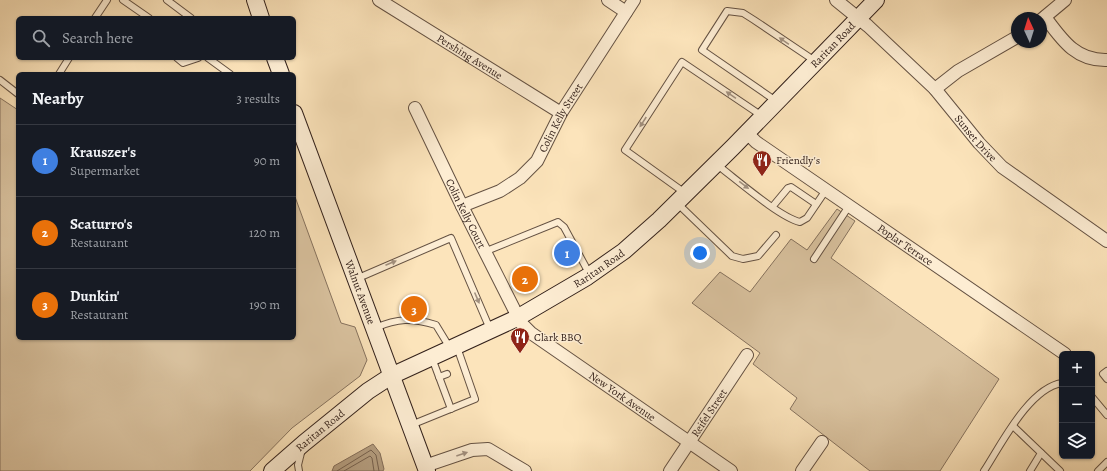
<!DOCTYPE html>
<html lang="en">
<head>
<meta charset="utf-8">
<style>
	:root { --surface:#171b24; --page:#242831; --text:#f1f3f6; --muted:#9ea1a6; --line:#363941; --accent:#db2777 }
	body { margin:0; font-family:Alegreya,serif; background:var(--page); color:var(--text) }
	.controls { position:absolute; right:12px; bottom:12px; display:grid; overflow:hidden; border-radius:6px; box-shadow:0 1px 3px #0004 }
	.controls button { width:36px; height:36px; display:grid; place-items:center; padding:0; border:0; border-bottom:1px solid var(--line); background:var(--surface); color:var(--text); font:20px sans-serif }
	.compass { position:absolute; left:1011px; top:12px; width:36px; height:36px; border-radius:50%; background:var(--surface); box-shadow:0 1px 3px #0004; rotate:356deg }
	.you { position:absolute; left:700px; top:253px; width:14px; height:14px; margin:-10px; border:3px solid #fff; border-radius:50%; background:#1a73e8; box-shadow:0 0 0 6px #1a73e833 }
	.badge { display:grid; place-items:center; width:26px; height:26px; border-radius:50%; background:var(--accent); color:#fff; font-size:13px; font-weight:700 }
	.pin { position:absolute; translate:-50% -50%; border:2px solid #fff; box-shadow:0 1px 4px #0006 }
	.list { margin:0; padding:0; list-style:none }
	h2 { display:flex; justify-content:space-between; align-items:center; height:52px; margin:0; padding:0 16px; font-size:17px }
	h2 small { font-size:13px; font-weight:400; color:var(--muted) }
	.list li { display:grid; grid-template-columns:26px 1fr auto; gap:12px; align-items:center; box-sizing:border-box; height:72px; padding:0 16px; border-top:1px solid var(--line) }
	.list b { display:block; font-size:15px; white-space:nowrap }
	.list p { margin:0; font-size:13px; white-space:nowrap; color:var(--muted) }
	.list em { font-size:13px; font-style:normal; color:var(--muted) }
	.icon { flex:none; width:22px; height:22px; fill:none; stroke:currentColor; stroke-width:2; stroke-linecap:round; stroke-linejoin:round }
	.map { position:relative; flex:none; width:1107px; height:471px; overflow:hidden }
	.search { position:absolute; background:var(--surface); box-shadow:0 1px 3px #0004; left:16px; top:16px; width:280px; height:44px; display:flex; align-items:center; gap:10px; box-sizing:border-box; padding:0 14px; border-radius:6px; color:var(--muted); font-size:15px }
	.panel { position:absolute; background:var(--surface); box-shadow:0 1px 3px #0004; left:16px; top:72px; width:280px; height:268px; border-radius:6px }
	.map>svg:first-child { display:block }
	.green { fill:#dac3a0; stroke:#86725e }
	.water { fill:#b8a285; stroke:#836e5b }
	.lines { fill:none; stroke-linecap:round; stroke-linejoin:round }
	.shore { stroke:#766250; stroke-width:1 }
	.lane-casing { stroke:#655243; stroke-width:8 }
	.street-casing { stroke:#655243; stroke-width:14 }
	.secondary-casing { stroke:#33211b; stroke-width:18 }
	.lane { stroke:#fdedd3; stroke-width:6 }
	.street { stroke:#fdedd3; stroke-width:12 }
	.secondary { stroke:#fdedd3; stroke-width:16 }
	.oneway { fill:#a29180 }
	.labels { text-anchor:middle; dominant-baseline:central; stroke-width:3; stroke-linejoin:round; paint-order:stroke }
	.street-label { font-size:11px; fill:#33211b; stroke:#fdedd3 }
	.poi-label { font-size:11px; fill:#33211b; stroke:#fdedd3; text-anchor:start }
</style>
</head>
<body>
<div class="map">
<svg width="1107" height="471" viewBox="0 0 1107 471">
	<rect width="100%" height="100%" fill="#fce4bb"/>
	<filter id="stains"><feTurbulence type="fractalNoise" baseFrequency=".005" numOctaves="4"/><feColorMatrix values="0 0 0 0 .2 0 0 0 0 .09 0 0 0 0 .02 0 0 0 .5 -.17"/></filter>
	<radialGradient id="worn" r=".72"><stop offset=".6" stop-color="#630" stop-opacity="0"/><stop offset="1" stop-color="#630" stop-opacity=".3"/></radialGradient>
	<g class="green">
		<polygon points="0,98 18,110 18,338 294,338 294,194 341,323 355,327 367,360 360,376 292,428 250,471 0,471"/>
		<polygon points="837,209 855,221 831,258 999,379 940,471 870,471 790,409 797,398 753,364 760,353 692,303 720,272 750,292 791,239 807,250"/>
	</g>
	<polygon class="water" points="373,444 380,453 384,469 383,471 332,471 334,466"/>
	<g class="lines">
		<g class="shore">
			<polyline points="337,471 371,450 376,455 379,471"/>
			<polyline points="344,471 370,456 372,458 374,471"/>
		</g>
		<g class="lane-casing">
			<g id="lane">
				<polyline points="123,0 149,18"/>
				<polyline points="167,0 191,18"/>
				<polyline points="95,18 107,0"/>
				<polyline points="177,58 183,63 198,58"/>
				<polyline points="208,58 230,74"/>
				<polyline points="59,74 69,58"/>
				<polyline points="0,80 18,94"/>
				<polyline points="776,101 702,50 727,11 743,13 754,20 815,61"/>
				<path d="M716 164C736 179 779 217 800 222L807 218 826 190"/>
				<polyline points="685,193 625,150 682,62 762,116"/>
				<polyline points="678,204 732,256 743,259 758,256 776,235"/>
				<polyline points="773,206 788,188 791,187 816,204"/>
				<polyline points="484,252 558,222 564,227 589,273"/>
				<polyline points="814,259 849,206"/>
				<polyline points="356,279 451,238 490,329"/>
				<path d="M375 328C398 318 412 318 436 325L450 348"/>
				<polyline points="432,358 451,409"/>
				<polyline points="1107,371 1103,374 1107,379"/>
				<polyline points="439,377 447,374"/>
				<polyline points="1092,397 1107,415"/>
				<polyline points="411,425 475,399 457,347"/>
				<polyline points="1013,426 1060,471"/>
				<polyline points="299,471 298,465 302,449"/>
				<path d="M984 471C1001 445 1029 388 1062 383"/>
				<polyline points="1030,471 1041,453"/>
				<polyline points="1098,471 1107,462"/>
			</g>
		</g>
		<g class="street-casing">
			<g id="street">
				<path id="s1" d="M379 0 561 113"/>
				<polyline points="608,0 626,12"/>
				<path id="s2" d="M836 0 868 26 935 89 979 143 1002 167 1107 241"/>
				<path d="M1045 17C1062 40 1076 61 1107 60"/>
				<polyline points="1041,20 1065,0"/>
				<polyline points="935,89 958,71 1017,37"/>
				<path id="s3" d="M415 108 462 206 521 323 531 333 731 471"/>
				<path id="s4" d="M747 133 756 142 1065 354"/>
				<path id="s5" d="M462 206 500 191 520 178 537 161 561 113 634 0"/>
				<polyline points="425,466 472,450 488,449 525,471"/>
				<path id="s6" d="M670 471 747 355"/>
				<polyline points="802,471 822,442"/>
			</g>
		</g>
		<g class="secondary-casing">
			<g id="secondary">
				<polyline points="255,0 261,18"/>
				<polyline points="275,58 281,74"/>
				<path id="s7" d="M294 113 427 471"/>
				<path id="s8" d="M272 471 304 443 368 391 391 376 517 318 587 277 624 251 659 220 733 147 876 0"/>
			</g>
		</g>
		<use href="#lane" class="lane"/>
		<use href="#street" class="street"/>
		<use href="#secondary" class="secondary"/>
	</g>
	<defs><path id="oneway-solid" d="M-6-.8H1V-3.2L6.5 0L1 3.2V.8H-6Z"/></defs>
	<g class="oneway">
		<use href="#oneway-solid" transform="translate(784 41) rotate(-145)"/>
		<use href="#oneway-solid" transform="translate(731 95) rotate(-146)"/>
		<use href="#oneway-solid" transform="translate(643 122) rotate(123)"/>
		<use href="#oneway-solid" transform="translate(744 185) rotate(37)"/>
		<use href="#oneway-solid" transform="translate(391 263) rotate(-23)"/>
		<use href="#oneway-solid" transform="translate(477 298) rotate(67)"/>
		<use href="#oneway-solid" transform="translate(462 454) rotate(-19)"/>
	</g>
	<defs>
		<g id="restaurant-pin" transform="scale(1)"><path d="M0 17L-7.5 6A9.5 9.5 0 1 1 7.5 6Z" fill="#8f2418" stroke="#fdedd3"/><path d="M-5-6h1v4h1v-4h1v4h1v-4h1v5L-1.5 .5V6h-2V.5L-5-1ZM5-6V6H3V1.5H1.5Q1.5-4 5-6Z" fill="#fff"/></g>
	</defs>
	<g fill-rule="evenodd">
		<use href="#restaurant-pin" x="762" y="160"/>
		<use href="#restaurant-pin" x="520" y="337"/>
	</g>
	<g class="labels">
		<g class="street-label">
			<text stroke="none"><textPath href="#s8" startOffset="711">Raritan Road</textPath></text>
			<text stroke="none"><textPath href="#s1" startOffset="107">Pershing Avenue</textPath></text>
			<text stroke="none"><textPath href="#s5" startOffset="138">Colin Kelly Street</textPath></text>
			<text stroke="none"><textPath href="#s2" startOffset="197">Sunset Drive</textPath></text>
			<text stroke="none"><textPath href="#s3" startOffset="117">Colin Kelly Court</textPath></text>
			<text stroke="none"><textPath href="#s4" startOffset="194">Poplar Terrace</textPath></text>
			<text stroke="none"><textPath href="#s8" startOffset="387">Raritan Road</textPath></text>
			<text stroke="none"><textPath href="#s7" startOffset="191">Walnut Avenue</textPath></text>
			<text stroke="none"><textPath href="#s3" startOffset="365">New York Avenue</textPath></text>
			<text stroke="none"><textPath href="#s6" startOffset="70">Reifel Street</textPath></text>
			<text stroke="none"><textPath href="#s8" startOffset="63">Raritan Road</textPath></text>
		</g>
		<g class="poi-label">
			<text x="776" y="160">Friendly's</text>
			<text x="534" y="337">Clark BBQ</text>
		</g>
	</g>
	<rect width="100%" height="100%" filter="url(#stains)"/>
	<rect width="100%" height="100%" fill="url(#worn)"/>
</svg>
<div class="controls">
<button>+</button>
<button>−</button>
<button><svg class="icon" aria-label="layers" viewBox="0 0 24 24"><path d="M12 4l9 5-9 5-9-5zM3 14l9 5 9-5"/></svg></button>
</div>
<svg class="compass" viewBox="-18 -18 36 36"><path d="M0-13l5 13h-10z" fill="#e53935"/><path d="M0 13l5-13h-10z" fill="#9ea1a6"/></svg>
<div class="you"></div>
<div class="pin badge" style="left:567px;top:253px;background:#3f7fe0">1</div>
<div class="pin badge" style="left:525px;top:279px;background:#e8710a">2</div>
<div class="pin badge" style="left:414px;top:309px;background:#e8710a">3</div>
<div class="search"><svg class="icon" aria-label="search" viewBox="0 0 24 24"><circle cx="10" cy="10" r="6"/><path d="M15 15l6 6"/></svg>Search here</div>
<section class="panel">
<h2>Nearby<small>3 results</small></h2>
<ul class="list">
<li><span class="badge" style="background:#3f7fe0">1</span><div><b>Krauszer's</b><p>Supermarket</p></div><em>90 m</em></li>
<li><span class="badge" style="background:#e8710a">2</span><div><b>Scaturro's</b><p>Restaurant</p></div><em>120 m</em></li>
<li><span class="badge" style="background:#e8710a">3</span><div><b>Dunkin'</b><p>Restaurant</p></div><em>190 m</em></li>
</ul>
</section>
</div>
</body>
</html>
